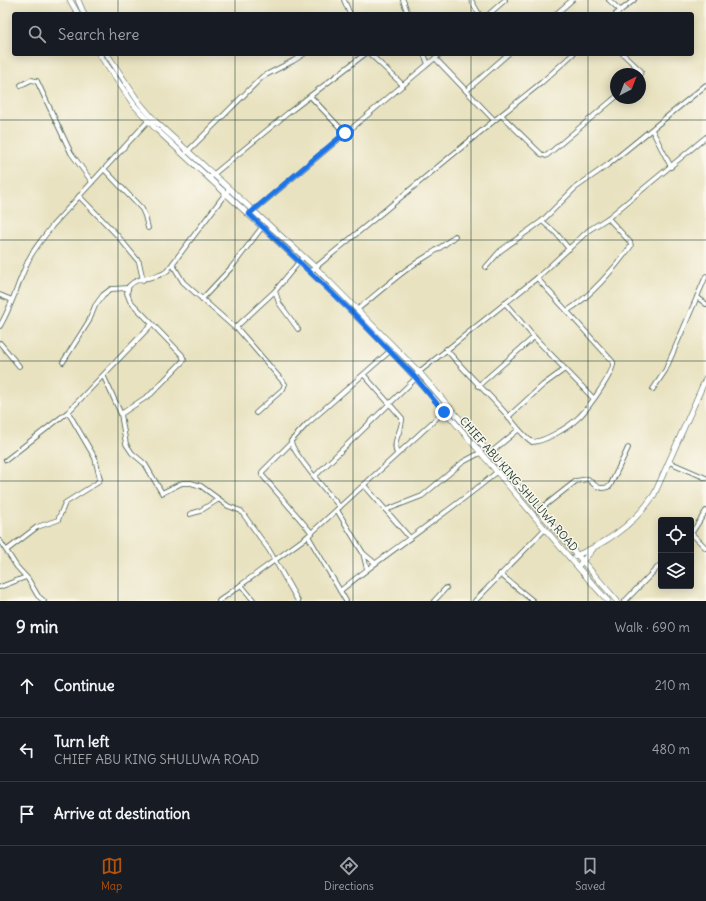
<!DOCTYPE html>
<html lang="en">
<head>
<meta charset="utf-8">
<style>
	:root { --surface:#171b24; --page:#242831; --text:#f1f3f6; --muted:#9ea1a6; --line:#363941; --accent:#b45309 }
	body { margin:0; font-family:Delius,sans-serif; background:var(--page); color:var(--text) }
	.controls { position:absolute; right:12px; bottom:12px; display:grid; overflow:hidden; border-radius:4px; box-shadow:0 2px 10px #0003 }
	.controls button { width:36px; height:36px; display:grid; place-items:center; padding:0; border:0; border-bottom:1px solid var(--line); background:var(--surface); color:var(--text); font:20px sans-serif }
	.compass { position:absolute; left:610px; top:68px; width:36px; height:36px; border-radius:50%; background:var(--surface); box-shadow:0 2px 10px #0003; rotate:42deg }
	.stop { position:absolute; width:12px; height:12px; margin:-9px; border:3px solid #1a73e8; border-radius:50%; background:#fff }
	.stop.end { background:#1a73e8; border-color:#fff; box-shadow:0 1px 4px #0008 }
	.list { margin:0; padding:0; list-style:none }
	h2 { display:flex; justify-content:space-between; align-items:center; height:52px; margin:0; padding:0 16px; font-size:17px }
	h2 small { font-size:13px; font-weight:400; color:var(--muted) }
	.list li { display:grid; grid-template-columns:26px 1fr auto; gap:12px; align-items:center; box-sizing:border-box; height:64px; padding:0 16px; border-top:1px solid var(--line) }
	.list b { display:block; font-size:15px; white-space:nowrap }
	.list p { margin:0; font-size:13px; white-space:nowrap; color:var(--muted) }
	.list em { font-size:13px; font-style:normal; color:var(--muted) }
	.icon { flex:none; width:22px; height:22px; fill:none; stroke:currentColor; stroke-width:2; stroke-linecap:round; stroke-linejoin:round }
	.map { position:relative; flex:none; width:706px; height:601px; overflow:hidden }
	.search { position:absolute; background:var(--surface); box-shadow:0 2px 10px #0003; left:12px; right:12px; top:12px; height:44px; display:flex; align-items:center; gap:10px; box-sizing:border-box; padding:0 14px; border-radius:4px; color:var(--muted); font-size:15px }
	.sheet { height:244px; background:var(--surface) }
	nav { display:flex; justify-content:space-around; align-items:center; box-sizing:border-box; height:56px; border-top:1px solid var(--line); background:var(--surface); font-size:11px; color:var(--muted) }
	nav a { display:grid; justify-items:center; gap:2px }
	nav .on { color:var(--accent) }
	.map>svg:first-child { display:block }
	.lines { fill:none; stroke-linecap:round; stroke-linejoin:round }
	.minor-casing { stroke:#3d5649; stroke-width:5.5 }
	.tertiary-casing { stroke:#3d5649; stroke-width:6 }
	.minor { stroke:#fff; stroke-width:4 }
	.tertiary { stroke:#fff; stroke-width:5 }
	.route { stroke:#1a73e8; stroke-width:5 }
	.grid { fill:none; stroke:#1f3d34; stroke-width:1; stroke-opacity:0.55 }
	.labels { text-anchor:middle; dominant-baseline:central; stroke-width:3; stroke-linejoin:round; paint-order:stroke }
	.street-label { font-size:11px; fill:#1f3d34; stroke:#fbf7ec }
</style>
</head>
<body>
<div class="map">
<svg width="706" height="601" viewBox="0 0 706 601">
	<rect width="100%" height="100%" fill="#fbf7ec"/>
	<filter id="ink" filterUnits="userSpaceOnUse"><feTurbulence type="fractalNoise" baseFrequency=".025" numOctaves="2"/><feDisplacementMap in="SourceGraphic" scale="8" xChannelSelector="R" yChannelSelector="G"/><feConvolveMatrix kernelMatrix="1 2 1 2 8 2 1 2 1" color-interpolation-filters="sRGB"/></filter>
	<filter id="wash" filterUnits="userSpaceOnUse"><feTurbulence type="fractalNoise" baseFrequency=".012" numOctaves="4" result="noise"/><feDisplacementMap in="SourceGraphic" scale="16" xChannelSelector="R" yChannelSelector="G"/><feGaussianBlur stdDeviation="0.9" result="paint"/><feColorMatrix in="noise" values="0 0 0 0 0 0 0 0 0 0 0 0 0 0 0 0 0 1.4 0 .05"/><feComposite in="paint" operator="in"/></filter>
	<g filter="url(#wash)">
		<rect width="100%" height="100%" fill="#e8e2c0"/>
	</g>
	<g filter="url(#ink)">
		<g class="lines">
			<g class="minor-casing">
				<g id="minor">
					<polyline points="344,0 350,14"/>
					<polyline points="403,0 408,14"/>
					<polyline points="471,0 479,14"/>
					<polyline points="609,0 620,10"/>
					<polyline points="489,14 505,0"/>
					<polyline points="556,14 572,0"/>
					<polyline points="616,14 634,0"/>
					<polyline points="370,54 403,85"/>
					<polyline points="424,54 428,64"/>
					<polyline points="573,54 541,83 501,115 541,154 546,156 616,97"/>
					<polyline points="623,54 641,71 640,74"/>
					<polyline points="435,58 494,120"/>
					<polyline points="21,85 31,80 37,81 71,153 92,182"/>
					<polyline points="466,91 508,54"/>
					<polyline points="310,96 345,133"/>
					<polyline points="652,130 671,167"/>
					<polyline points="187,152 262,77 293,61 304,54"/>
					<polyline points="104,169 142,209 145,216 148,228"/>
					<polyline points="209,178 288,113 365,54"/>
					<polyline points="79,196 117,235 139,262 143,280"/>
					<polyline points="252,212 440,54"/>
					<polyline points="542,221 556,233 569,249"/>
					<polyline points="173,265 183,282 235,328 275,291 303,257"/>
					<polyline points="486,267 500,251 542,221 575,188 609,164 706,85"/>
					<polyline points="311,271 501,115"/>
					<polyline points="706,276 697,297 706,304"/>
					<polyline points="275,291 279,303 298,329"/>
					<polyline points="0,295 12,300"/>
					<polyline points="202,299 231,268 263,226"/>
					<polyline points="505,303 534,337 593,398"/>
					<path d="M358 309C374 296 390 282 406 270 422 258 440 250 455 236"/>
					<path d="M567 311C590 297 615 268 631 246L630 242 608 218"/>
					<path d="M0 326C13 304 19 279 30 257 36 246 45 236 52 226L148 121"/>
					<polyline points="237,328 285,384 283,389 256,413"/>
					<polyline points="0,343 19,366"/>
					<path d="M446 349C465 372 487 392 507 415 515 424 521 434 532 442 544 442 569 427 578 418 586 411 615 372 613 362L537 278"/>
					<polyline points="63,362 89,321 95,306 103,295 111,289 128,288"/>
					<path d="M364 375 402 418C403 431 391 440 397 454"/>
					<polyline points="414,376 537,278 589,230 608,218 706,137"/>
					<polyline points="104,377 121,414 126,444 132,453 145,464 162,493 182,483 191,483 201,486 228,506 241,511 269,550 298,601"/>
					<polyline points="478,386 534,337"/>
					<polyline points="653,389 665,371 697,297"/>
					<path d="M121 414 151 394 184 360 182 355 130 301 127 293 129 286C138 275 155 281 167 271L229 189"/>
					<polyline points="508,417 543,385 565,369"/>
					<polyline points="291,443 262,472 262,475 311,532"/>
					<polyline points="489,454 518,430"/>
					<polyline points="6,460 68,412 152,324"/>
					<polyline points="669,462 706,478"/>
					<polyline points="315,476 416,378"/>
					<polyline points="364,485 410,538"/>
					<path d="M340 507C331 497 291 451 291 441L307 424 390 351"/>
					<polyline points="337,510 363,553 367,569"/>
					<polyline points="386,510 422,496 463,462 480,453"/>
					<path d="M538 511 576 481 588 479C595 486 600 491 610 486L628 448"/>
					<polyline points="190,514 200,511 219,499"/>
					<polyline points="691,533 706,548"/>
					<polyline points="691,534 706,511"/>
					<polyline points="308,536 346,601"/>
					<polyline points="0,541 17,567 28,579 38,596 44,601"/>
					<polyline points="7,550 37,527 58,520 65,503 97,483 100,479 95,458 68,412"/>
					<polyline points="363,553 375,563"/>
					<polyline points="500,574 533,601"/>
					<polyline points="241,585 254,601"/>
					<polyline points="0,587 26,577"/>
					<path d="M340 591C391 549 447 514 497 472"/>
					<polyline points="219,601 308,536 449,407"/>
					<polyline points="434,601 446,588"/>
					<polyline points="475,601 545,529"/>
					<polyline points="625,601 661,564"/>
				</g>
			</g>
			<g class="tertiary-casing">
				<g id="tertiary">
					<polyline points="70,0 78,14"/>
					<polyline points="78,0 84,14"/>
					<path d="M99 54 134 105 155 128C242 210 332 287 412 374 480 448 541 528 608 601"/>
					<polyline points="107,54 138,101 156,122 315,267 419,372 617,601"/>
					<path d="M575 556C607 543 635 523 654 495L706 378"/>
					<polyline points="580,564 593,549"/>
				</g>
			</g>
			<use href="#minor" class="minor"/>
			<use href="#tertiary" class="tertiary"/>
		</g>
	</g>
	<g class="lines" filter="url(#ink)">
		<polyline class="route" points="345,133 249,214 354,314 414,376 444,412"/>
	</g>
	<path class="grid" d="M118 0V14M235 0V14M353 0V14M471 0V14M588 0V14M118 54V601M235 54V601M353 54V601M471 54V601M588 54V601M0 120H706M0 240H706M0 361H706M0 481H706"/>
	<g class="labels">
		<g class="street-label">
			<text transform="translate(519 484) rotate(49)">CHIEF ABU KING SHULUWA ROAD</text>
		</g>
	</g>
</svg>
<div class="controls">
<button><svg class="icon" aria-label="locate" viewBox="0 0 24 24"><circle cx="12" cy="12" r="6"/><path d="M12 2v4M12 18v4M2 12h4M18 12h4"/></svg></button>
<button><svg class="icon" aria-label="layers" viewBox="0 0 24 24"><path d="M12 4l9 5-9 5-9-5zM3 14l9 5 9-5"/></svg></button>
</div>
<svg class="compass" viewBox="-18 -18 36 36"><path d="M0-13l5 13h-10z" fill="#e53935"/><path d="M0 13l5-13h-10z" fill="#9ea1a6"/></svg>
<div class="stop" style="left:345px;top:133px"></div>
<div class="stop end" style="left:444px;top:412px"></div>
<div class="search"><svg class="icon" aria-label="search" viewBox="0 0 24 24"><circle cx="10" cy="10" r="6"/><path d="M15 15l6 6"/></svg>Search here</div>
</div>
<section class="sheet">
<h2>9 min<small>Walk · 690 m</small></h2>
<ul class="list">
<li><svg class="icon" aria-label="ahead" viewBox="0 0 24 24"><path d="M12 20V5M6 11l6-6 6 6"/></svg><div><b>Continue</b></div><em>210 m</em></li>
<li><svg class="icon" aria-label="left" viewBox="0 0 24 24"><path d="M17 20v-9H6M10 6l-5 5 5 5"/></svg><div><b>Turn left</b><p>CHIEF ABU KING SHULUWA ROAD</p></div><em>480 m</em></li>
<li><svg class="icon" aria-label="arrive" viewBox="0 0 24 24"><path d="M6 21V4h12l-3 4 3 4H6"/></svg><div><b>Arrive at destination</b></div></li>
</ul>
</section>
<nav>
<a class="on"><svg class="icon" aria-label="map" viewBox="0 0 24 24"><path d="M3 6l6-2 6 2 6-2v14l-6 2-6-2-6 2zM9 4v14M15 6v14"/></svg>Map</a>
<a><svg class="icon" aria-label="directions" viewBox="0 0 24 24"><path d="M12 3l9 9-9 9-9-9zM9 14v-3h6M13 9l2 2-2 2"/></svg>Directions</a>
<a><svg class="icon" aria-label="saved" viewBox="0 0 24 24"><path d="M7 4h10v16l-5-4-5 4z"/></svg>Saved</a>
</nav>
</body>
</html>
